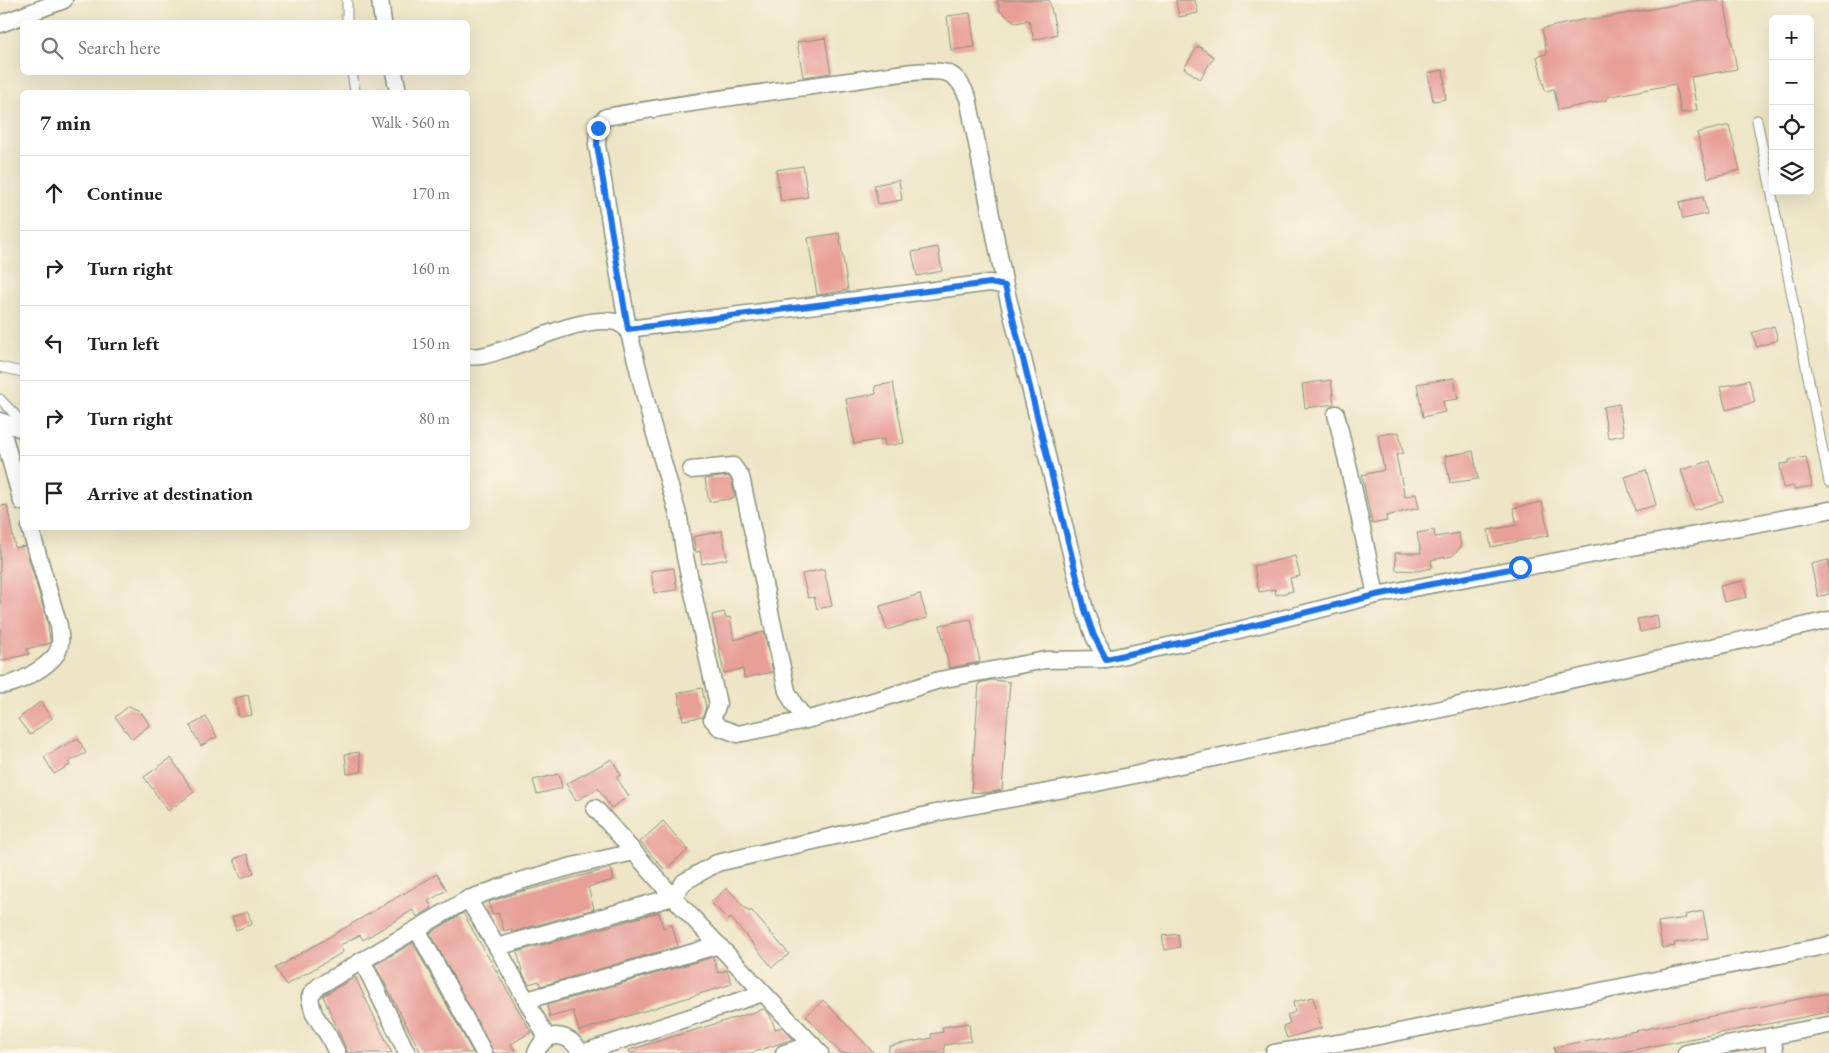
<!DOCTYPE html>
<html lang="en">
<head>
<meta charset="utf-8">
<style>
	:root { --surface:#fff; --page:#f2f2f2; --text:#222; --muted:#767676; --line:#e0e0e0 }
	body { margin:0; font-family:"EB Garamond",serif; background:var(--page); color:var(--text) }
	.controls { position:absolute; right:15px; top:15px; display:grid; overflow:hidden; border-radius:8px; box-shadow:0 5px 20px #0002 }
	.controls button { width:45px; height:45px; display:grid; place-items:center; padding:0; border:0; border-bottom:1px solid var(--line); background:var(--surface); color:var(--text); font:25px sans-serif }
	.stop { position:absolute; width:15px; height:15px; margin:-11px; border:4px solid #1a73e8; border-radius:50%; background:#fff }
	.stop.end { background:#1a73e8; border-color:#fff; box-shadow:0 1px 5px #0008 }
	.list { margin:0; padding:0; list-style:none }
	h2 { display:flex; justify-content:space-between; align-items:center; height:65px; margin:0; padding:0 20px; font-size:21px }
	h2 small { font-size:16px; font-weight:400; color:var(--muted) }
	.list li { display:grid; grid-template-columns:32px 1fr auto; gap:15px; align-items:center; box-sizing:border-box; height:75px; padding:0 20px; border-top:1px solid var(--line) }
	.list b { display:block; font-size:19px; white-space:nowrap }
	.list em { font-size:16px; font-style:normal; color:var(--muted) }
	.icon { flex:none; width:28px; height:28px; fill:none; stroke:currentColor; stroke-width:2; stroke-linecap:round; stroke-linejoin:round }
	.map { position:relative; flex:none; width:1829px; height:1053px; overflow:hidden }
	.search { position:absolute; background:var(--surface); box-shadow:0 5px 20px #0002; left:20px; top:20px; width:450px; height:55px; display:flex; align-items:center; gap:12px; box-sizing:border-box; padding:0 18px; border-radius:8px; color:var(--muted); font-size:19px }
	.panel { position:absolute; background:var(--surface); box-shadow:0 5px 20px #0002; left:20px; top:90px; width:450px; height:440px; border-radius:8px }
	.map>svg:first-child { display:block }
	.building { fill:#e79f98 }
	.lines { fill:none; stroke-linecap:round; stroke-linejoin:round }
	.lane-casing { stroke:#86917d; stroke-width:11 }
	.street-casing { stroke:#86917d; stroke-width:19 }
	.lane { stroke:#fff; stroke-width:9 }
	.street { stroke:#fff; stroke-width:16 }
	.route { stroke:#1a73e8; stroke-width:6 }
</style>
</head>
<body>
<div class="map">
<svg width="1829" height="1053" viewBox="0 0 1829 1053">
	<rect width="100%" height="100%" fill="#fcf5e5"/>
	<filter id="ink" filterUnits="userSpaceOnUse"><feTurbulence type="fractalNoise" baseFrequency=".02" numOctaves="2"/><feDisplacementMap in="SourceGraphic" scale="10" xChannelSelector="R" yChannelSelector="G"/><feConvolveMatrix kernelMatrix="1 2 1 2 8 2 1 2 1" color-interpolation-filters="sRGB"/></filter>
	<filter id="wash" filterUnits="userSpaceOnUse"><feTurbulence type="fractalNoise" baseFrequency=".0096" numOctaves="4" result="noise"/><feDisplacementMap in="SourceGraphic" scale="20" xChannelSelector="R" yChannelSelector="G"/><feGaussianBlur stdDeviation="1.12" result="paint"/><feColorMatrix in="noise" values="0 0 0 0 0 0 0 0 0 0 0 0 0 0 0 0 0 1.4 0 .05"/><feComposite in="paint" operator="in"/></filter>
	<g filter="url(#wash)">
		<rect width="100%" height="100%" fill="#ede5c6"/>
		<g id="blocks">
			<g class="building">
				<polygon points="997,0 1049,0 1057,34 1034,40 1029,20 1016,23 1000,11"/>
				<polygon points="1176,0 1195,0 1198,13 1179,17"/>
				<polygon points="1700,0 1724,0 1737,69 1691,77 1697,110 1681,113 1675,84 1607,97 1607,100 1558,110 1554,89 1545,91 1537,56 1547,54 1542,29 1590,18 1591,20"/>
				<polygon points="970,13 975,47 951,50 947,16"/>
				<polygon points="825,38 831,73 803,77 797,42"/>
				<polygon points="1198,46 1214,57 1200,79 1184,68"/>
				<polygon points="1443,70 1445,83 1444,83 1446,99 1433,101 1428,73"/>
				<polygon points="1729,125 1740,170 1708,178 1697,133"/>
				<polygon points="803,166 808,197 781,201 776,170"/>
				<polygon points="899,180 902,200 878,204 874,185"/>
				<polygon points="1703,197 1707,214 1683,219 1679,202"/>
				<polygon points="839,233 848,290 817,295 808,238"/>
				<polygon points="938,247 942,271 917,276 912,252"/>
				<polygon points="1774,326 1778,340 1757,347 1752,333"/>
				<polygon points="1454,378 1458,399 1443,401 1445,412 1423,417 1417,384"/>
				<polygon points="1331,380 1334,404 1305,408 1302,384"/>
				<polygon points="1749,380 1755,402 1726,410 1720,387"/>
				<polygon points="893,383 904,443 885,446 884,439 854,444 846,399 876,394 875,386"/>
				<polygon points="1619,404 1624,435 1608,438 1603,407"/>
				<polygon points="1399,432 1403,453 1396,455 1405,497 1416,494 1419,508 1386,516 1387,521 1372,524 1362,475 1384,470 1378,435"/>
				<polygon points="1473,451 1478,479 1450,483 1445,456"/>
				<polygon points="1806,457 1812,486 1794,489 1793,486 1783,488 1780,464 1789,463 1789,460"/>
				<polygon points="1710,461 1723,501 1694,510 1681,470"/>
				<polygon points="1646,470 1656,505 1635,511 1625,477"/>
				<polygon points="728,476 732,481 735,498 709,502 705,479"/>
				<polygon points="1542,502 1549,535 1491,547 1488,530 1517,525 1513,508"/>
				<polygon points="7,505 15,548 25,546 47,620 50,639 50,643 27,649 29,654 0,661 0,506"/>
				<polygon points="1434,530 1435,537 1459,533 1461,547 1452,556 1431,560 1432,568 1417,571 1396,570 1395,553 1421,553 1417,533"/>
				<polygon points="722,531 727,559 702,564 700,551 696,552 693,537"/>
				<polygon points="1295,556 1300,576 1290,578 1293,591 1276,595 1275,589 1259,592 1254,566"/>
				<polygon points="1829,560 1829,594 1818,597 1811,564"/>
				<polygon points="674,568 677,590 654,593 651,571"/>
				<polygon points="824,569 832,606 817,609 814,597 808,598 802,574"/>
				<polygon points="1743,581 1747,597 1724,602 1720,586"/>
				<polygon points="920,594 927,618 887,630 880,606"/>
				<polygon points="724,612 726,618 730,617 734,640 764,632 773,672 744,678 743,669 724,673 712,615"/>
				<polygon points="1657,615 1659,628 1640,632 1637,619"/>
				<polygon points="971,619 980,662 949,668 940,625"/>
				<polygon points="992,680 1010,682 1002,790 986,793 971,792 979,683"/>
				<polygon points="702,688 706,707 703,717 683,720 678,693"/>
				<polygon points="248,695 252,715 239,717 235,698"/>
				<polygon points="40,702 52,718 30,735 18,719"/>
				<polygon points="129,706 140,711 150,725 132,739 115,717"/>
				<polygon points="206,717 217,737 201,746 190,726"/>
				<polygon points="78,738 86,753 68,762 70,765 54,774 44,757"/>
				<polygon points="359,752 362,772 347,774 345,754"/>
				<polygon points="171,758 194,792 168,811 144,777"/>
				<polygon points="612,759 621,775 616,777 629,796 611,808 598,788 576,801 566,784"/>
				<polygon points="559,774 562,788 537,794 533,780"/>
				<polygon points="663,821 688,850 665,870 640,842"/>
				<polygon points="247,854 254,873 241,878 234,859"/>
				<polygon points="611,868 614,880 588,887 594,909 512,932 511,929 504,931 498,913 492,914 489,902 516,893"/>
				<polygon points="437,874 447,890 428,901 432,908 417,917 413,910 363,940 360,935 340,945 343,952 286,985 276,968"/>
				<polygon points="727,888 749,912 751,910 789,954 772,967 731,918 728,920 711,902"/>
				<polygon points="1703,911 1708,938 1674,943 1675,946 1662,948 1658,922 1686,918 1685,915"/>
				<polygon points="248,912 252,924 236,930 232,917"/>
				<polygon points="659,912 663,928 672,925 678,946 541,986 539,981 529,984 523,974 517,952"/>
				<polygon points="463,913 531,1032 511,1044 516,1053 494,1053 430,933"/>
				<polygon points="1178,934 1180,947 1165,950 1162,936"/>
				<polygon points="413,943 473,1053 421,1053 375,965"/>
				<polygon points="713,957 718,973 727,970 732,984 579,1031 573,1011 550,1017 547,1005"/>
				<polygon points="355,977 392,1053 348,1053 323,996"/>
				<polygon points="1829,993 1829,1012 1617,1053 1555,1053 1554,1047"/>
				<polygon points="1313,997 1321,1028 1287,1038 1283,1026 1290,1023 1287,1015 1295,1012 1293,1002"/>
				<polygon points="823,1000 874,1053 841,1053 806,1016"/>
				<polygon points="764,1009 770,1015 775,1029 782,1027 793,1039 751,1053 630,1053 629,1050"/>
				<polygon points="969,1023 971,1041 944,1045 945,1053 889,1053 889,1046 932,1038 931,1034 943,1032 942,1027"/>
			</g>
		</g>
	</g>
	<g filter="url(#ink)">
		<use href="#blocks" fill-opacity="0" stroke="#86917d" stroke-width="1"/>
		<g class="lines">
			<g class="lane-casing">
				<g id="lane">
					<polyline points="347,22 347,0"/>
					<polyline points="352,72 355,92"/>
					<polyline points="1757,120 1829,482"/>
					<polyline points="0,367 22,372"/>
					<polyline points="0,399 22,422"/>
				</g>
			</g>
			<g class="street-casing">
				<g id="street">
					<polyline points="380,0 383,22"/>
					<polyline points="0,24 64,0"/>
					<polyline points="394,72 398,92"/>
					<path d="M468 356C480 358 490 354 502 350 534 341 582 316 615 322 619 322 624 327 628 329L990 283 1005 286 1085 610 1094 636 1106 659 1211 637 1376 595 1829 510"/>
					<polyline points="1336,414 1354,491 1376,595"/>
					<polyline points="0,421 22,429"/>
					<polyline points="0,423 22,502"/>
					<polyline points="691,470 733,466 741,477 787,691 794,704 806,720 884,698 939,680 1046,660 1106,659"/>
					<path d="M0 685C15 687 49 666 57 653 62 644 60 635 59 626L30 528"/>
					<path d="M806 720 738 734 719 727 712 719 718 704 685 557 679 518 651 420 628 329 597 145C598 134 597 124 606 117 689 102 773 91 857 80 878 77 927 67 947 73 959 77 963 88 968 98L1005 286"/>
					<polyline points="595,808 634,852"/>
					<polyline points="468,899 497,947 547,1038"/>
					<polyline points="417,929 484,1053"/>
					<polyline points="362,960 407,1053"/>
					<polyline points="527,1000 719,945"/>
					<polyline points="1772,1036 1775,1053"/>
					<polyline points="337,1053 328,1035 314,1014 311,1003 310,997 312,993 319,986 468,899 513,883 573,866 634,852 673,897 497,947"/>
					<path d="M536 1053C546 1029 569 1032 581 1053"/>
					<polyline points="582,1053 763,993"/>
					<polyline points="784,1053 812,1044"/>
					<polyline points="820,1053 673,897 684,882 717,863 949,810 1092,784 1483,700 1829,620"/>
					<polyline points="1274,1053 1364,1039 1829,945"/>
					<polyline points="1686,1053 1829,1025"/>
				</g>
			</g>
			<use href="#lane" class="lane"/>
			<use href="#street" class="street"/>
		</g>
	</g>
	<g class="lines" filter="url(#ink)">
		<polyline class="route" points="598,128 597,145 628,329 990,283 1005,286 1085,610 1094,636 1106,659 1211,636 1376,595 1520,567"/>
	</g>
</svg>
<div class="controls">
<button>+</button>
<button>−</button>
<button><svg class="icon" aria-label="locate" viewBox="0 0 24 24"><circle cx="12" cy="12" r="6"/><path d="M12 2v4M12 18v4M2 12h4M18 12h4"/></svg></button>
<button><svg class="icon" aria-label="layers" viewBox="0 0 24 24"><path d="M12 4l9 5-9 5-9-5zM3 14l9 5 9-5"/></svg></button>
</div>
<div class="stop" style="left:1520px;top:567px"></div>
<div class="stop end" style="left:598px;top:128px"></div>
<div class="search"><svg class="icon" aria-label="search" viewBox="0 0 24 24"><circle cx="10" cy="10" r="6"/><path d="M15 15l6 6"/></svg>Search here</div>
<section class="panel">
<h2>7 min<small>Walk · 560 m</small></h2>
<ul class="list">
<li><svg class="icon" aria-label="ahead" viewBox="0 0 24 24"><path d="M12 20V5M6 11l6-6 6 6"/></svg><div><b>Continue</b></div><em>170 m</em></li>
<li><svg class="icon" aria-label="right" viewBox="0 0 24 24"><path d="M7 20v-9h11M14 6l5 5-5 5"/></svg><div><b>Turn right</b></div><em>160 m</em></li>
<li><svg class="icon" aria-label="left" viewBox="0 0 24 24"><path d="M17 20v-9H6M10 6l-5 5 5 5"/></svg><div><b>Turn left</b></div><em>150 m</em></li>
<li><svg class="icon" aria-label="right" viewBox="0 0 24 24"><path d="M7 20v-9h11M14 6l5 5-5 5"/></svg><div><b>Turn right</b></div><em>80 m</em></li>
<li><svg class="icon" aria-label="arrive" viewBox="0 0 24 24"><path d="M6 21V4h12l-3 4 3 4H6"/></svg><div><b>Arrive at destination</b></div></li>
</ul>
</section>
</div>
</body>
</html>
